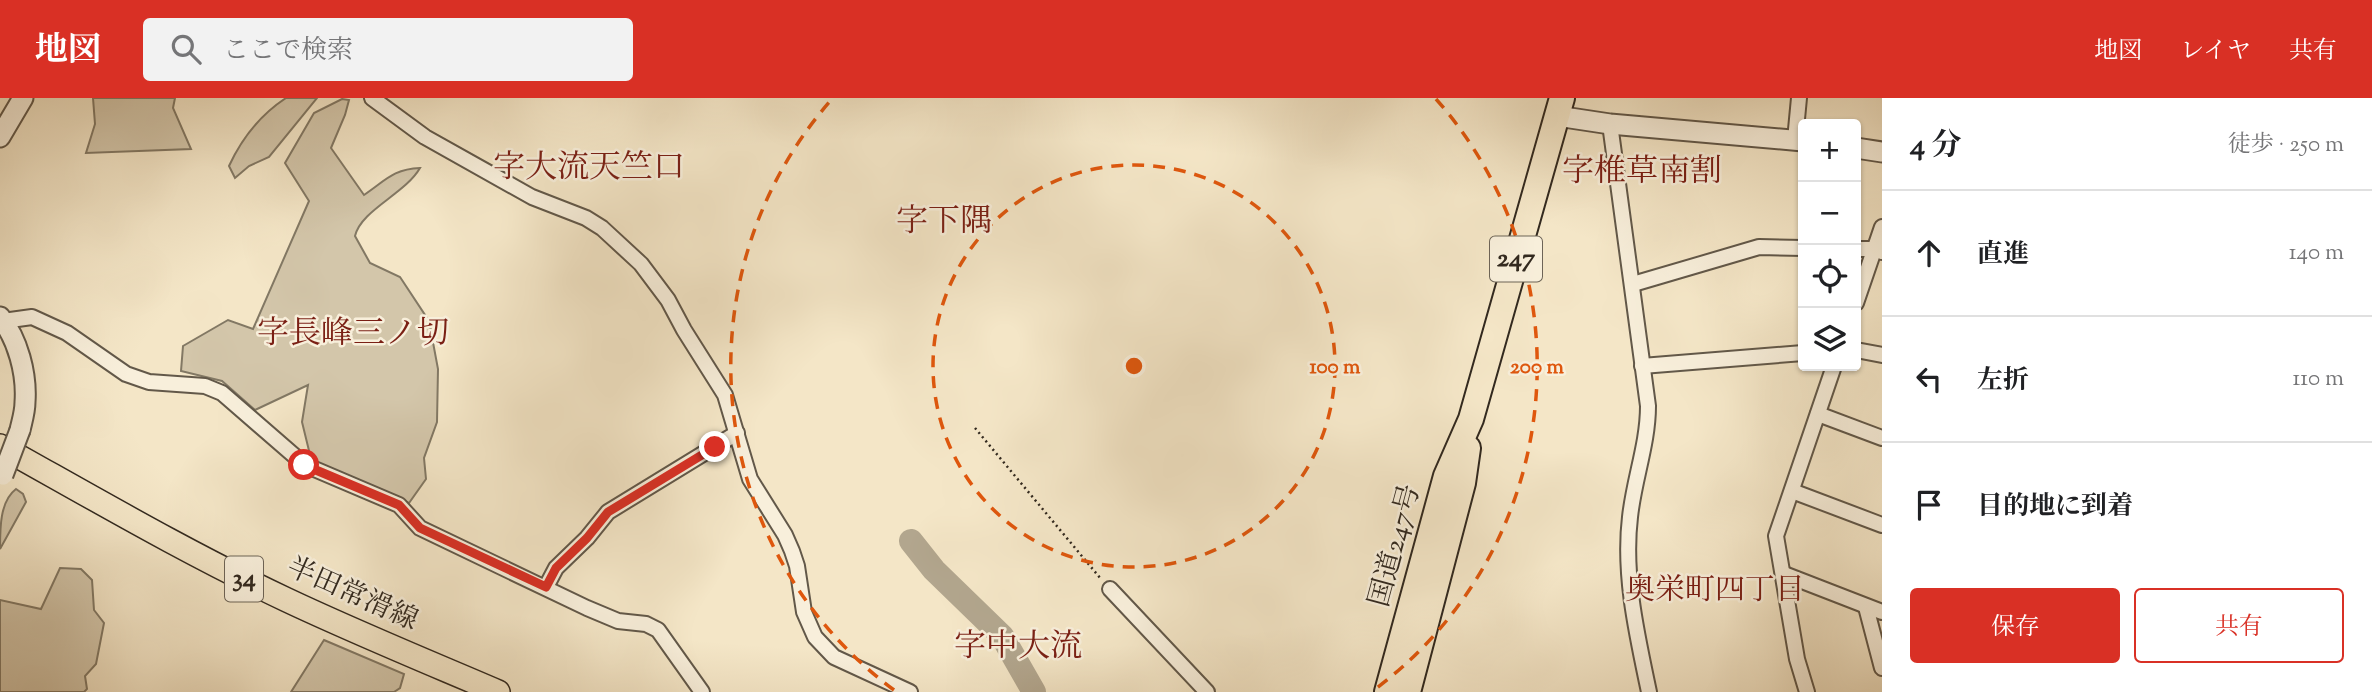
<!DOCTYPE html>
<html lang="ja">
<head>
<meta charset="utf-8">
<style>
	:root { --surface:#fff; --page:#f2f2f2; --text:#202124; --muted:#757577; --line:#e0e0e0; --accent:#d93025 }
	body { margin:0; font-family:"Sorts Mill Goudy","Noto Serif JP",serif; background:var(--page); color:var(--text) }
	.controls { position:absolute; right:21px; top:21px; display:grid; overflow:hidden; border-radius:7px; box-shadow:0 2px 5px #0004 }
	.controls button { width:63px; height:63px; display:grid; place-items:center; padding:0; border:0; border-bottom:2px solid var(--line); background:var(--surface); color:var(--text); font:35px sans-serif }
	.stop { position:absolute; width:21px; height:21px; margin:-16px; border:5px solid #d93025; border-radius:50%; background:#fff }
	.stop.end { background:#d93025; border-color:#fff; box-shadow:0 2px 7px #0008 }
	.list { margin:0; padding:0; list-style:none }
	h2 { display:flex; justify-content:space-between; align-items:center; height:91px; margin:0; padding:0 28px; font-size:30px }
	h2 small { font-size:23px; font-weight:400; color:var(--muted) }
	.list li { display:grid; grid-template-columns:46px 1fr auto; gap:21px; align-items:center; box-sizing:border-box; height:126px; padding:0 28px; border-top:2px solid var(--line) }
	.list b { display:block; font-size:26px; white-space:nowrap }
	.list em { font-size:23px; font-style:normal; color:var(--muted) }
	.actions { display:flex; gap:14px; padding:21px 28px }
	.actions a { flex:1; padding:16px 0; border:2px solid var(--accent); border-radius:7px; text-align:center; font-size:24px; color:var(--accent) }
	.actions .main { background:var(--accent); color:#fff }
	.icon { flex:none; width:38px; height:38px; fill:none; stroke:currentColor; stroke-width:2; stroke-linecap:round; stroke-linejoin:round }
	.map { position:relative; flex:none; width:1882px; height:594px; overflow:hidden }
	header { display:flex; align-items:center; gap:42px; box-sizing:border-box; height:98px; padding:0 35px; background:var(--accent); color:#fff }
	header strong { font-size:33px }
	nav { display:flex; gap:38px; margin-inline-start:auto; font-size:24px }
	.search { width:490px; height:63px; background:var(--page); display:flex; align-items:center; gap:18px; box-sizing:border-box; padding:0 24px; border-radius:7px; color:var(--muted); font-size:26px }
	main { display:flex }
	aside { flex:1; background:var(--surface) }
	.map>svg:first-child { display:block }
	.green { fill:#d3c6aa; stroke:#827864; stroke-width:2 }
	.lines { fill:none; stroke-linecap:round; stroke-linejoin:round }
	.river { stroke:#b2a68e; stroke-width:24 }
	.minor-casing { stroke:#625849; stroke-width:18 }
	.tertiary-casing { stroke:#625849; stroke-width:23 }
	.primary-casing { stroke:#32291f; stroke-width:26 }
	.trunk-casing { stroke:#32291f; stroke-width:28 }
	.path { stroke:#32291f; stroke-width:2.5; stroke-dasharray:2 3.5; stroke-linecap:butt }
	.minor { stroke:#f8efdb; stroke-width:14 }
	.tertiary { stroke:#f8efdb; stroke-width:19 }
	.primary { stroke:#f4e6c7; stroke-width:23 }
	.trunk { stroke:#f4e6c7; stroke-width:24 }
	.tertiary-bridge-casing { stroke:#625849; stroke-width:23; stroke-linecap:butt }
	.tertiary-bridge { stroke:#f8efdb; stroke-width:19 }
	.route { stroke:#d93025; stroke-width:9 }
	.ring { fill:none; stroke:#df570d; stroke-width:3.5; stroke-dasharray:12 9 }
	.labels { text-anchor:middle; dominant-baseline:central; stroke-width:5; stroke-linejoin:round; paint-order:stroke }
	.shield { fill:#f8efdb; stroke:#6d6457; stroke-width:2 }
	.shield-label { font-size:26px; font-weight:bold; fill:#32291f }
	.street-label { font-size:28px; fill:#32291f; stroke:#f8efdb }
	.neighbourhood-label { font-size:30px; fill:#7a1f14; stroke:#f8efdb }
	.quarter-label { font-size:32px; fill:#7a1f14; stroke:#f8efdb }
	.centre { fill:#df570d; stroke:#f8efdb; stroke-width:3.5 }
	.ring-label { font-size:21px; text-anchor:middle; font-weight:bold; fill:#df570d; stroke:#f8efdb; stroke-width:5; stroke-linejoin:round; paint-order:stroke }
</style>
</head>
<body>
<header>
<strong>地図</strong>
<div class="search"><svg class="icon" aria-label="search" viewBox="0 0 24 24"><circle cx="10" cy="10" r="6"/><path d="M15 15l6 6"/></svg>ここで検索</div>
<nav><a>地図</a><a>レイヤ</a><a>共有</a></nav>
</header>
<main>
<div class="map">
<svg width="1882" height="594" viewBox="0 0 1882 594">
	<rect width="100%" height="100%" fill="#f4e6c7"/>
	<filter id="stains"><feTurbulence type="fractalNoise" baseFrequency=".00286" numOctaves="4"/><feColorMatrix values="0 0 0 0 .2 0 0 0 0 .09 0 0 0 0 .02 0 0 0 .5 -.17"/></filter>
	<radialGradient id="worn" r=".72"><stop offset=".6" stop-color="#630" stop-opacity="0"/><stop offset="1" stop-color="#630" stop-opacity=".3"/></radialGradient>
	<g class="green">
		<polygon points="93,0 175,0 173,10 191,51 86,55 95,26"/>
		<path d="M286 0H317L269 59 249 68 235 80 229 68C242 40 260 17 286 0Z"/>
		<path d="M342 1 349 2 345 17 331 50 364 97C385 83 393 71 420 70 405 96 361 112 355 138L370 165 400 179 429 223 438 271 437 324 424 360 426 381 409 405 312 365 302 324 308 287 255 312 222 283 181 273 183 248 228 222 253 231 309 103 285 65 314 15Z"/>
		<path d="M16 391 23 396 26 404 0 451C0 430 0 403 16 391Z"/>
		<polygon points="60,470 81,471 92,482 94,512 104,525 96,566 85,578 87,591 84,594 0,594 0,502 41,511"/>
		<polygon points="324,542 404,576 400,590 394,594 291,594"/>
	</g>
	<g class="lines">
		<polyline class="river" points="911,443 934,472 1002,538 1034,594"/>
		<g class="minor-casing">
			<g id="minor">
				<polyline points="372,0 425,39 532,99 586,120 602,130 641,166 668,202 684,232 725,297 750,381 785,437 792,453 797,468 804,514 815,539 834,559 910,594"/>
				<path d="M1610 26 1648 308C1648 346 1634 381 1630 419 1623 477 1637 537 1649 594"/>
				<polyline points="1795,42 1799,0"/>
				<polyline points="1856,151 1875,151 1882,154"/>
				<polyline points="1633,186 1759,149 1803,150"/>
				<polyline points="1856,205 1882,129"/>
				<polyline points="3,223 32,219 67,235 126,276 149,284 205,288 222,295 305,367 399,407 420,430 587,510 618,523 646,526 658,532 702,594"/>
				<polyline points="1856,252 1882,257"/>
				<polyline points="1642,268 1803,255"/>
				<polyline points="1818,316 1882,340"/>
				<polyline points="1792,393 1882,427"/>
				<polyline points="1784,476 1882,514"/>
				<polyline points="546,489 556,470 587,440 608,414 737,335"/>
				<polyline points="1110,491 1207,594"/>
				<polyline points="1866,509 1882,570"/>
				<polyline points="1807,594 1797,561 1776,438 1834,268"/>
			</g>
		</g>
		<g class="tertiary-casing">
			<g id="tertiary">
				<polyline points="1557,18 1610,26 1803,43"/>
				<polyline points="0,39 23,0"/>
				<polyline points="1856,50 1882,54"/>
				<path d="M0 219C18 241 27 276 25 304 25 314 22 323 20 332"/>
			</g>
		</g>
		<g class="primary-casing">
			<path id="primary" d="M0 348C95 401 189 456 287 502 357 535 428 564 498 594"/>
		</g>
		<g class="trunk-casing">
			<g id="trunk">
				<polyline points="1387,594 1446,378 1471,321 1562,0"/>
				<polyline points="1408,594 1463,385 1468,350"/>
			</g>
		</g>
		<polyline class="path" points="975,330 1101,481"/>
		<use href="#minor" class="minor"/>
		<use href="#tertiary" class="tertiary"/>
		<use href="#primary" class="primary"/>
		<use href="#trunk" class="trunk"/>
		<g class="tertiary-bridge-casing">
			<polyline id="tertiary-bridge" points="3,377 20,332"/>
		</g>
		<use href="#tertiary-bridge" class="tertiary-bridge"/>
	</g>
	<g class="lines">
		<polyline class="route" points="304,367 399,407 420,430 546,489 556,470 587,440 608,414 715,349"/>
	</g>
	<g class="ring">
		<circle cx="1134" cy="268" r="201"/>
		<path d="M894 592A403 403 0 0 1 832 1M1436 1A403 403 0 0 1 1374 592"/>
	</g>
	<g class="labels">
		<g class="shield">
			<rect x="1490" y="138.5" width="52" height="45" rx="5"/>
			<rect x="225" y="458.5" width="38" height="45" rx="5"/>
		</g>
		<g class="shield-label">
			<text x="1516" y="161">247</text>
			<text x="244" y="481">34</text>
		</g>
		<g class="street-label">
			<text transform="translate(1396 448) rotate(-75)">国道247号</text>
			<text transform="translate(352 497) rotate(24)">半田常滑線</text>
		</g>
		<g class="neighbourhood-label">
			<text x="1715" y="493">奥栄町四丁目</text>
		</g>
		<g class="quarter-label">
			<text x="589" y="71">字大流天竺口</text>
			<text x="1642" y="75">字椎草南割</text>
			<text x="944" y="125">字下隅</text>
			<text x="353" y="237">字長峰三ノ切</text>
			<text x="1018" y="550">字中大流</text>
		</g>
	</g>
	<circle cx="1134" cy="268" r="10" class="centre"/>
	<g class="ring-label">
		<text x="1335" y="275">100 m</text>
		<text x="1537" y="275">200 m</text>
	</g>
	<rect width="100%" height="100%" filter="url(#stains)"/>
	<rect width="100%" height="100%" fill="url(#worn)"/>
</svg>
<div class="controls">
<button>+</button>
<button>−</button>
<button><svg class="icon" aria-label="locate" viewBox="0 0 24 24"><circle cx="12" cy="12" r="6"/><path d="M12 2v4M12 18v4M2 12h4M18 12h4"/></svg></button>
<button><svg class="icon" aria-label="layers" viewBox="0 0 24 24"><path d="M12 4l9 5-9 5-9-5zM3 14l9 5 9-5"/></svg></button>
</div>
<div class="stop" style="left:304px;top:367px"></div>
<div class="stop end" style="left:715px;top:349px"></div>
</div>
<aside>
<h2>4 分<small>徒歩 · 250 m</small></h2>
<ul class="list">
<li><svg class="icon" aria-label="ahead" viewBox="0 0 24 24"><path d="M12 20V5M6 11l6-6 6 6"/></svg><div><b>直進</b></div><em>140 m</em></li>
<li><svg class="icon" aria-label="left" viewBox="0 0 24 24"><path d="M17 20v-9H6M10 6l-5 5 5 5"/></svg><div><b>左折</b></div><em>110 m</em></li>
<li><svg class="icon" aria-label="arrive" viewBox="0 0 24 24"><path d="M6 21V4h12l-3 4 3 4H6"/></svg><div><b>目的地に到着</b></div></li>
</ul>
<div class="actions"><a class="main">保存</a><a>共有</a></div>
</aside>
</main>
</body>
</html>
